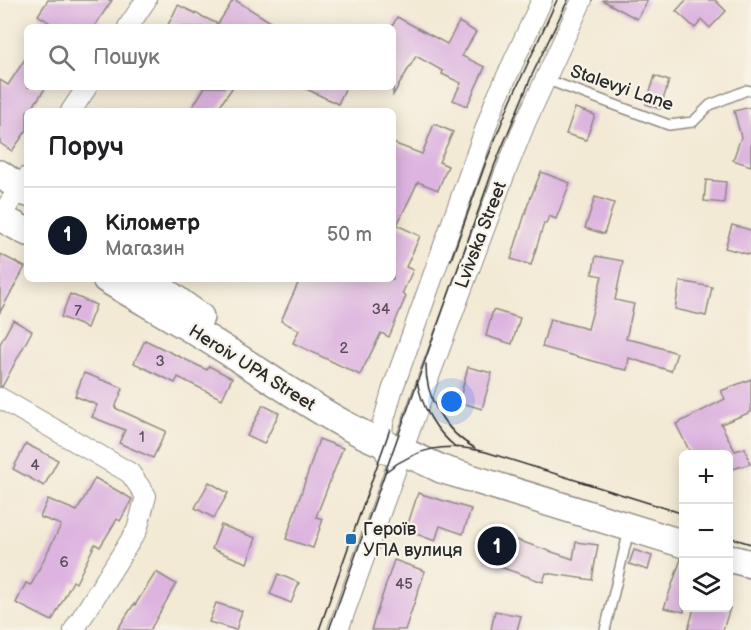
<!DOCTYPE html>
<html lang="uk">
<head>
<meta charset="utf-8">
<style>
	:root { --surface:#fff; --page:#f2f2f2; --text:#202124; --muted:#757577; --line:#e0e0e0; --accent:#111827 }
	body { margin:0; font-family:"Balsamiq Sans",sans-serif; background:var(--page); color:var(--text) }
	.controls { position:absolute; right:18px; bottom:18px; display:grid; overflow:hidden; border-radius:9px; box-shadow:0 3px 15px #0003 }
	.controls button { width:54px; height:54px; display:grid; place-items:center; padding:0; border:0; border-bottom:2px solid var(--line); background:var(--surface); color:var(--text); font:30px sans-serif }
	.you { position:absolute; left:452px; top:402px; width:21px; height:21px; margin:-15px; border:4px solid #fff; border-radius:50%; background:#1a73e8; box-shadow:0 0 0 9px #1a73e833 }
	.badge { display:grid; place-items:center; width:39px; height:39px; border-radius:50%; background:var(--accent); color:#fff; font-size:20px; font-weight:700 }
	.pin { position:absolute; translate:-50% -50%; border:3px solid #fff; box-shadow:0 2px 6px #0006 }
	.list { margin:0; padding:0; list-style:none }
	h2 { display:flex; justify-content:space-between; align-items:center; height:78px; margin:0; padding:0 24px; font-size:26px }
	h2 small { font-size:20px; font-weight:400; color:var(--muted) }
	.list li { display:grid; grid-template-columns:39px 1fr auto; gap:18px; align-items:center; box-sizing:border-box; height:96px; padding:0 24px; border-top:2px solid var(--line) }
	.list b { display:block; font-size:22px; white-space:nowrap }
	.list p { margin:0; font-size:20px; white-space:nowrap; color:var(--muted) }
	.list em { font-size:20px; font-style:normal; color:var(--muted) }
	.icon { flex:none; width:33px; height:33px; fill:none; stroke:currentColor; stroke-width:2; stroke-linecap:round; stroke-linejoin:round }
	.map { position:relative; flex:none; width:751px; height:630px; overflow:hidden }
	.search { position:absolute; background:var(--surface); box-shadow:0 3px 15px #0003; left:24px; top:24px; width:372px; height:66px; display:flex; align-items:center; gap:15px; box-sizing:border-box; padding:0 21px; border-radius:9px; color:var(--muted); font-size:22px }
	.panel { position:absolute; background:var(--surface); box-shadow:0 3px 15px #0003; left:24px; top:108px; width:372px; height:174px; border-radius:9px }
	.map>svg:first-child { display:block }
	.building { fill:#ddb4e0 }
	.lines { fill:none; stroke-linecap:round; stroke-linejoin:round }
	.lane-casing { stroke:#8f8a80; stroke-width:12 }
	.street-casing { stroke:#8f8a80; stroke-width:22 }
	.secondary-casing { stroke:#8f8a80; stroke-width:30 }
	.lane { stroke:#fff; stroke-width:9 }
	.street { stroke:#fff; stroke-width:20 }
	.secondary { stroke:#fff; stroke-width:27 }
	.tram { stroke:#2b2b2b; stroke-width:1.5 }
	.poi-dot { fill:#1f6fb2; stroke:#f7f3e8; stroke-width:2 }
	.labels { text-anchor:middle; dominant-baseline:central; stroke-width:4.5; stroke-linejoin:round; paint-order:stroke }
	.number-label { font-size:15px; fill:#584d58 }
	.street-label { font-size:18px; fill:#2b2b2b; stroke:#f7f3e8 }
	.poi-label { font-size:18px; fill:#2b2b2b; stroke:#f7f3e8; text-anchor:start }
</style>
</head>
<body>
<div class="map">
<svg width="751" height="630" viewBox="0 0 751 630">
	<rect width="100%" height="100%" fill="#f7f3e8"/>
	<filter id="ink" filterUnits="userSpaceOnUse"><feTurbulence type="fractalNoise" baseFrequency=".0167" numOctaves="2"/><feDisplacementMap in="SourceGraphic" scale="12" xChannelSelector="R" yChannelSelector="G"/><feConvolveMatrix kernelMatrix="1 2 1 2 8 2 1 2 1" color-interpolation-filters="sRGB"/></filter>
	<filter id="wash" filterUnits="userSpaceOnUse"><feTurbulence type="fractalNoise" baseFrequency=".008" numOctaves="4" result="noise"/><feDisplacementMap in="SourceGraphic" scale="24" xChannelSelector="R" yChannelSelector="G"/><feGaussianBlur stdDeviation="1.35" result="paint"/><feColorMatrix in="noise" values="0 0 0 0 0 0 0 0 0 0 0 0 0 0 0 0 0 1.4 0 .05"/><feComposite in="paint" operator="in"/></filter>
	<g filter="url(#wash)">
		<rect width="100%" height="100%" fill="#f3ead5"/>
		<g id="blocks">
			<g class="building">
				<polygon points="48,0 112,0 94,27 56,27 38,15"/>
				<polygon points="233,0 235,0 279,27 167,27 178,5 218,24"/>
				<polygon points="602,0 648,0 637,19"/>
				<polygon points="686,0 715,0 726,11 710,28 702,20 695,28 676,11"/>
				<polygon points="397,17 447,44 459,22 476,32 462,56 485,67 467,106 453,100 461,83 442,74 443,71 416,56 393,95 393,25"/>
				<polygon points="27,56 27,87 46,87 30,111 27,111 27,130 12,151 0,143 0,80 8,85"/>
				<polygon points="655,76 669,81 660,109 646,104"/>
				<polygon points="205,87 233,87 216,111 190,111"/>
				<polygon points="302,87 346,87 338,104"/>
				<polygon points="751,107 751,166 733,160 741,137 734,111"/>
				<polygon points="575,108 595,115 586,140 566,134"/>
				<polygon points="434,124 453,132 439,162 448,166 438,190 418,182 397,225 420,236 406,267 413,270 402,294 406,296 389,337 381,333 360,375 293,343 299,330 281,321 300,279 393,279 393,143 422,154"/>
				<polygon points="541,172 570,183 556,219 549,216 546,224 544,223 531,265 511,259 528,204"/>
				<polygon points="706,180 726,182 724,203 704,201"/>
				<polygon points="595,197 614,203 604,234 585,228"/>
				<polygon points="732,225 751,230 751,255 725,248"/>
				<polygon points="0,254 25,267 0,312"/>
				<polygon points="596,256 623,261 615,300 634,304 626,339 645,343 677,353 671,371 629,358 627,370 611,367 611,366 542,347 550,319 588,329 602,276 592,274"/>
				<polygon points="680,281 712,287 706,316 675,309"/>
				<polygon points="70,294 96,305 87,328 61,317"/>
				<polygon points="493,310 520,318 512,344 486,336"/>
				<polygon points="13,320 32,331 2,387 0,386 0,344"/>
				<polygon points="145,340 207,370 209,366 232,378 222,399 178,377 175,383 134,363"/>
				<polygon points="468,367 492,373 482,409 459,402"/>
				<polygon points="84,373 123,388 115,408 166,431 153,458 119,443 125,430 92,417 97,405 75,396"/>
				<polygon points="751,379 751,412 721,424 735,451 745,448 750,464 729,470 729,454 691,454 676,424 725,399 721,391"/>
				<polygon points="263,405 279,413 264,444 247,436"/>
				<polygon points="319,439 343,448 316,517 323,519 313,548 286,539"/>
				<polygon points="26,444 58,460 44,486 13,469"/>
				<polygon points="95,478 132,499 120,521 117,519 100,547 95,544 76,583 73,581 52,621 16,603 26,583 31,585 61,525 40,517 48,499 77,511"/>
				<polygon points="209,482 228,493 214,518 195,508"/>
				<polygon points="418,493 471,509 463,534 440,526 435,541 406,530"/>
				<polygon points="221,525 256,538 247,563 212,549"/>
				<polygon points="493,532 573,559 576,542 598,545 592,580 546,573 543,582 483,561"/>
				<polygon points="634,550 652,556 648,570 629,564"/>
				<polygon points="681,559 684,560 684,612 664,608"/>
				<polygon points="394,560 425,571 405,630 371,630"/>
				<polygon points="156,572 176,584 150,630 117,630 134,604 135,605"/>
				<polygon points="278,574 299,583 291,603 270,594"/>
				<polygon points="216,603 242,611 236,630 209,622"/>
				<polygon points="694,608 730,608 723,630 688,630"/>
				<polygon points="495,611 521,616 517,630 491,630"/>
			</g>
		</g>
	</g>
	<g filter="url(#ink)">
		<use href="#blocks" fill-opacity="0" stroke="#8f8a80" stroke-width="1.5"/>
		<g class="lines">
			<g class="lane-casing">
				<g id="lane">
					<polyline points="545,79 669,125 693,122 710,105 747,90 751,91"/>
					<polyline points="605,630 629,530"/>
				</g>
			</g>
			<g class="street-casing">
				<g id="street">
					<polyline points="128,27 146,0"/>
					<polyline points="71,111 87,87"/>
					<polyline points="0,217 27,177"/>
					<polyline points="0,398 130,473 146,496 137,530 74,630"/>
					<polyline points="386,454 382,435 383,423 392,391 495,102 542,0"/>
					<polyline points="338,630 427,382 505,173 526,121 582,0"/>
				</g>
			</g>
			<g class="secondary-casing">
				<g id="secondary">
					<polyline points="0,174 27,193"/>
					<polyline points="0,217 27,232"/>
					<path d="M106 279C148 304 191 328 232 354 272 379 311 407 353 429 382 445 412 454 441 469L684 544"/>
					<polyline points="148,279 200,317"/>
					<polyline points="728,558 751,564"/>
				</g>
			</g>
			<use href="#lane" class="lane"/>
			<use href="#street" class="street"/>
			<use href="#secondary" class="secondary"/>
			<g class="tram">
				<polyline points="451,260 486,162 510,102 557,0"/>
				<path d="M426 364C425 398 445 432 475 448"/>
				<path d="M417 380C421 406 436 432 457 448"/>
				<path d="M385 472C418 447 446 442 486 452L684 514"/>
				<polyline points="728,537 751,544"/>
				<polyline points="319,630 390,429"/>
				<polyline points="329,630 495,164 532,75 568,0"/>
			</g>
		</g>
	</g>
	<rect class="poi-dot" x="345" y="533" width="12" height="12" rx="3"/>
	<g class="labels">
		<g class="number-label">
			<text x="381" y="309">34</text>
			<text x="78" y="311">7</text>
			<text x="344" y="348">2</text>
			<text x="160" y="361">3</text>
			<text x="142" y="437">1</text>
			<text x="35" y="465">4</text>
			<text x="64" y="562">6</text>
			<text x="404" y="584">45</text>
		</g>
		<g class="street-label">
			<text transform="translate(622 88) rotate(19)">Stalevyi Lane</text>
			<text transform="translate(481 235) rotate(-69)">Lvivska Street</text>
			<text transform="translate(252 368) rotate(32)">Heroiv UPA Street</text>
		</g>
		<g class="poi-label">
			<text x="363" y="529">Героїв<tspan x="363" dy="21">УПА вулиця</tspan></text>
		</g>
	</g>
</svg>
<div class="controls">
<button>+</button>
<button>−</button>
<button><svg class="icon" aria-label="layers" viewBox="0 0 24 24"><path d="M12 4l9 5-9 5-9-5zM3 14l9 5 9-5"/></svg></button>
</div>
<div class="you"></div>
<div class="pin badge" style="left:497px;top:546px">1</div>
<div class="search"><svg class="icon" aria-label="search" viewBox="0 0 24 24"><circle cx="10" cy="10" r="6"/><path d="M15 15l6 6"/></svg>Пошук</div>
<section class="panel">
<h2>Поруч<small></small></h2>
<ul class="list">
<li><span class="badge">1</span><div><b>Кілометр</b><p>Магазин</p></div><em>50 m</em></li>
</ul>
</section>
</div>
</body>
</html>
